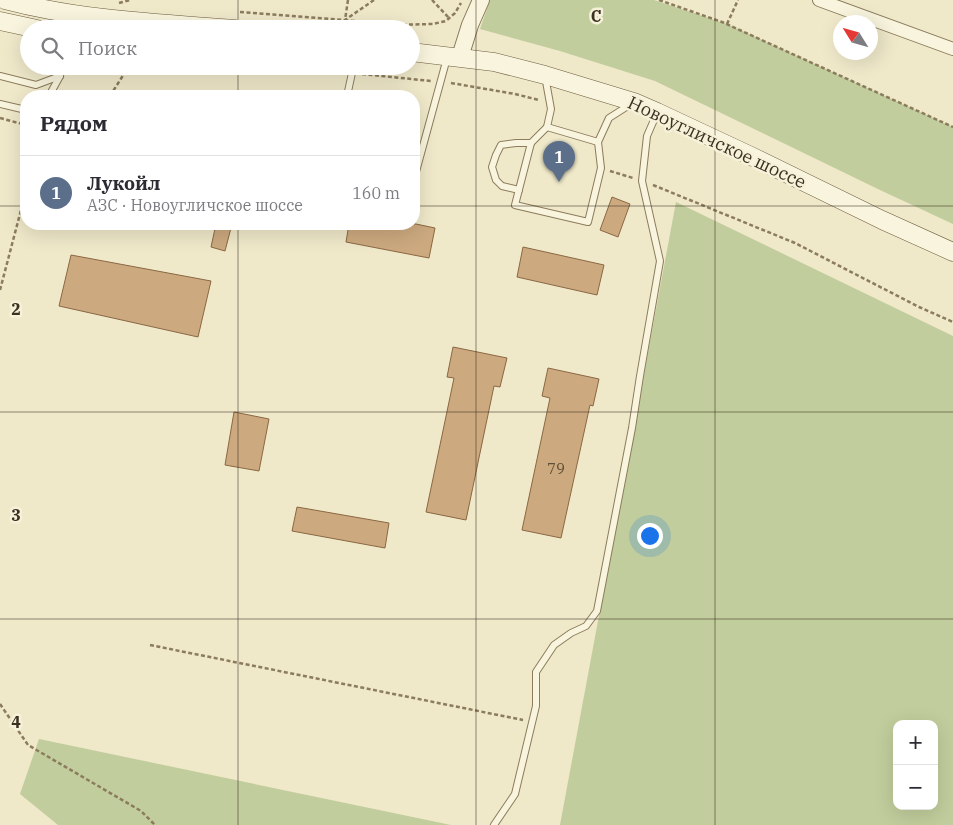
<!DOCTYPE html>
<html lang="ru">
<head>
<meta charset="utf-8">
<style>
	:root { --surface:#fff; --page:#f2f2f3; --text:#2b2b33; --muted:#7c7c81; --line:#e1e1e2; --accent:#9a3a2e }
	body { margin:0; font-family:"IBM Plex Serif",serif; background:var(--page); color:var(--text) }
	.controls { position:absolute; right:15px; bottom:15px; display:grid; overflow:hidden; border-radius:10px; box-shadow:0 5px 20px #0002 }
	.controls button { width:45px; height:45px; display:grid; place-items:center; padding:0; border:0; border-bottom:1px solid var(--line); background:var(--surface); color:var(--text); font:25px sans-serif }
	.compass { position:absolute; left:833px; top:15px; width:45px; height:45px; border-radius:50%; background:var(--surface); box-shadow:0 5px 20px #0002; rotate:307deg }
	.you { position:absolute; left:649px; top:535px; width:18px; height:18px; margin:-12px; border:4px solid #fff; border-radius:50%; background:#1a73e8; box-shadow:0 0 0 8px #1a73e833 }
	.badge { display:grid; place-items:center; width:32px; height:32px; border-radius:50%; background:var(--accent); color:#fff; font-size:16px; font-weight:700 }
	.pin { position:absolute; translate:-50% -41px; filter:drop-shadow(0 1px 2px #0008) }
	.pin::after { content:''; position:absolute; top:26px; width:18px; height:15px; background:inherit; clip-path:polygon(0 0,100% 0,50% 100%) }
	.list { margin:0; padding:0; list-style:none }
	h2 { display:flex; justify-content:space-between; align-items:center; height:65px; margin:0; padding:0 20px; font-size:21px }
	h2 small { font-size:16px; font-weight:400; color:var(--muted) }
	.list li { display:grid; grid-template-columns:32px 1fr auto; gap:15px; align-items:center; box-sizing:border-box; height:75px; padding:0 20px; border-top:1px solid var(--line) }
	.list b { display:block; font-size:19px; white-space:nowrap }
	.list p { margin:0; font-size:16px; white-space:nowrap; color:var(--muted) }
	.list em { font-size:16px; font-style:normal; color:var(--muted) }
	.icon { flex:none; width:28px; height:28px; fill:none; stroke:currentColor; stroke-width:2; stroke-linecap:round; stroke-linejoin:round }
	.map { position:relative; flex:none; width:953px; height:825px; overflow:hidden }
	.search { position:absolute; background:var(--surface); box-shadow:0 5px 20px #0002; left:20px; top:20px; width:400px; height:55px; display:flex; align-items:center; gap:12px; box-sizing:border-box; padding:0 18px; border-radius:28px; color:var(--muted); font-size:19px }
	.panel { position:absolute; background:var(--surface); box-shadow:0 5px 20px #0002; left:20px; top:90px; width:400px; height:140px; border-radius:20px }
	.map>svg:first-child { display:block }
	.green { fill:#c1cd9c; fill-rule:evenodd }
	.building { fill:#cca97f; stroke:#8a6843 }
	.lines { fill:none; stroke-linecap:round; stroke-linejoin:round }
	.service-casing { stroke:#8b7c5d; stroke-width:8 }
	.minor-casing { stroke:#8b7c5d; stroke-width:14 }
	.tertiary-casing { stroke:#8b7c5d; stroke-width:18 }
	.secondary-casing { stroke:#6d5d40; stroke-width:19 }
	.path { stroke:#8b7c5d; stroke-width:2.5; stroke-dasharray:4 2.5; stroke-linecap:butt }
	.service { stroke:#f9f4dd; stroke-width:6 }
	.minor { stroke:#f9f4dd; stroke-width:12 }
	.tertiary { stroke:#f9f4dd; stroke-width:16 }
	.secondary { stroke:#f9f4dd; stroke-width:18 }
	.grid { fill:none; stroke:#3c3121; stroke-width:1; stroke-opacity:0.55 }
	.labels { text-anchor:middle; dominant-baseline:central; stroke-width:5; stroke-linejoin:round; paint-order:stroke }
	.number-label { font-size:15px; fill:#604f38 }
	.street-label { font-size:18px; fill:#3c3121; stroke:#f6f1d9 }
	.grid-label { font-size:16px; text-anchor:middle; font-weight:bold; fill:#3c3121; stroke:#f6f1d9; stroke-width:5; stroke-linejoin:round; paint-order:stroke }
</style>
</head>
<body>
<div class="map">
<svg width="953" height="825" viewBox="0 0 953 825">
	<rect width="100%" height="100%" fill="#efe8c9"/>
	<g class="green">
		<polygon points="490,0 654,0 727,24 953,127 953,224 880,190 655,81 560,51 480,29"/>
		<path d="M676 202 953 336V825H560ZM897 724H934V806H897Z"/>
		<polygon points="39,739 451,825 58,825 20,794"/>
	</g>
	<g class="building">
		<polygon points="612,197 630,204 618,237 600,230"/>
		<polygon points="216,224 232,224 225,251 211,247"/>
		<polygon points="349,224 416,224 435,228 429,258 346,242"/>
		<polygon points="523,247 604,265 597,295 517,277"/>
		<polygon points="71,255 211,281 198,337 59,306"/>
		<polygon points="453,347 507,358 500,387 494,386 466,520 426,512 454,378 447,377"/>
		<polygon points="548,368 599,379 593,406 590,405 561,538 522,530 550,398 542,396"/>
		<polygon points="234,412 269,419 259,471 225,465"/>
		<polygon points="297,507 389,523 385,548 292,531"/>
	</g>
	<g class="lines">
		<g class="service-casing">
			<g id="service">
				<polyline points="0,76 36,85 60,76"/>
				<polyline points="545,76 551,109 547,127 598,142 609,118 631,104"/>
				<polyline points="49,96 60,76 62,66"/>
				<polyline points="347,96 352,73"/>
				<polyline points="0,104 26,110"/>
				<polyline points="547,127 531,143 515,205 588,222 601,168 598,142"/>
				<polyline points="414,179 447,58"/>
				<polyline points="519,190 502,186 496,180 492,167 496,155 501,145 516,143 531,143"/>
				<polyline points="494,825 515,794 536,706 536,672 554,645 571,633 586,626 597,611 632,428 640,376 660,261 642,181 647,136 657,113"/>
			</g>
		</g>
		<g class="minor-casing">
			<polyline id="minor" points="819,0 953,49"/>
		</g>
		<g class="tertiary-casing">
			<polyline id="tertiary" points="460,57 470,25 481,0"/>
		</g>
		<g class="secondary-casing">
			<g id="secondary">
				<path d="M5 0C80 20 158 23 235 29"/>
				<polyline points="0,21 37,29"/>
				<polyline points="411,52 494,62 545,75 634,102 657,112 751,156 882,220 953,252"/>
			</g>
		</g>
		<g class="path">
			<polyline points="348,0 345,20 389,25 433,24 446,21 455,13 461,3"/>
			<polyline points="432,0 449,18"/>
			<polyline points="659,0 722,22 953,127"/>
			<polyline points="119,3 130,0"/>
			<polyline points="240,12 345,20 374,0"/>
			<polyline points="727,24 738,0"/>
			<polyline points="266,66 341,72"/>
			<polyline points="362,74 431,81"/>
			<polyline points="451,83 515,94 539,100"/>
			<polyline points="110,96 129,66"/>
			<polyline points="0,118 26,125"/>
			<polyline points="610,171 633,178"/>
			<polyline points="653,185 795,243 919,307 953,322"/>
			<polyline points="0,290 26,191"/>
			<polyline points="150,645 523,720"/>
			<polyline points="0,704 28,745 141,811 155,825"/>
		</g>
		<use href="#service" class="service"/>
		<use href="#minor" class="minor"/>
		<use href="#tertiary" class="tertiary"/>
		<use href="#secondary" class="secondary"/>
	</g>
	<path class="grid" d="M238 0V29M476 0V825M715 0V825M238 66V96M0 206H26M414 206H953M238 224V825M0 412H953M0 619H953"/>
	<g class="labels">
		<g class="number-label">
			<text x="556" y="468">79</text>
		</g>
		<g class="street-label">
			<text transform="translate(717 142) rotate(25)">Новоугличское шоссе</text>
		</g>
	</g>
	<g class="grid-label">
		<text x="596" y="22">C</text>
		<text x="16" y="315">2</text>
		<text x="16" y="521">3</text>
		<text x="16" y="728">4</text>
	</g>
</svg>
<div class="controls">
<button>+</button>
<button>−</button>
</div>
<svg class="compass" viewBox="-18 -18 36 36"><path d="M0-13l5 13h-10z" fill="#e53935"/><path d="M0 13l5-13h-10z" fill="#7c7c81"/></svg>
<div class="you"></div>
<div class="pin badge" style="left:559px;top:182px;background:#5c6f8a">1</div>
<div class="search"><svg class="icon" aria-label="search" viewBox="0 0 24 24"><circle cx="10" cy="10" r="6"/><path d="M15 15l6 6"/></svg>Поиск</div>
<section class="panel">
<h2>Рядом<small></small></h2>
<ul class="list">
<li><span class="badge" style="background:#5c6f8a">1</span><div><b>Лукойл</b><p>АЗС · Новоугличское шоссе</p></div><em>160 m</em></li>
</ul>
</section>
</div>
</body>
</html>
